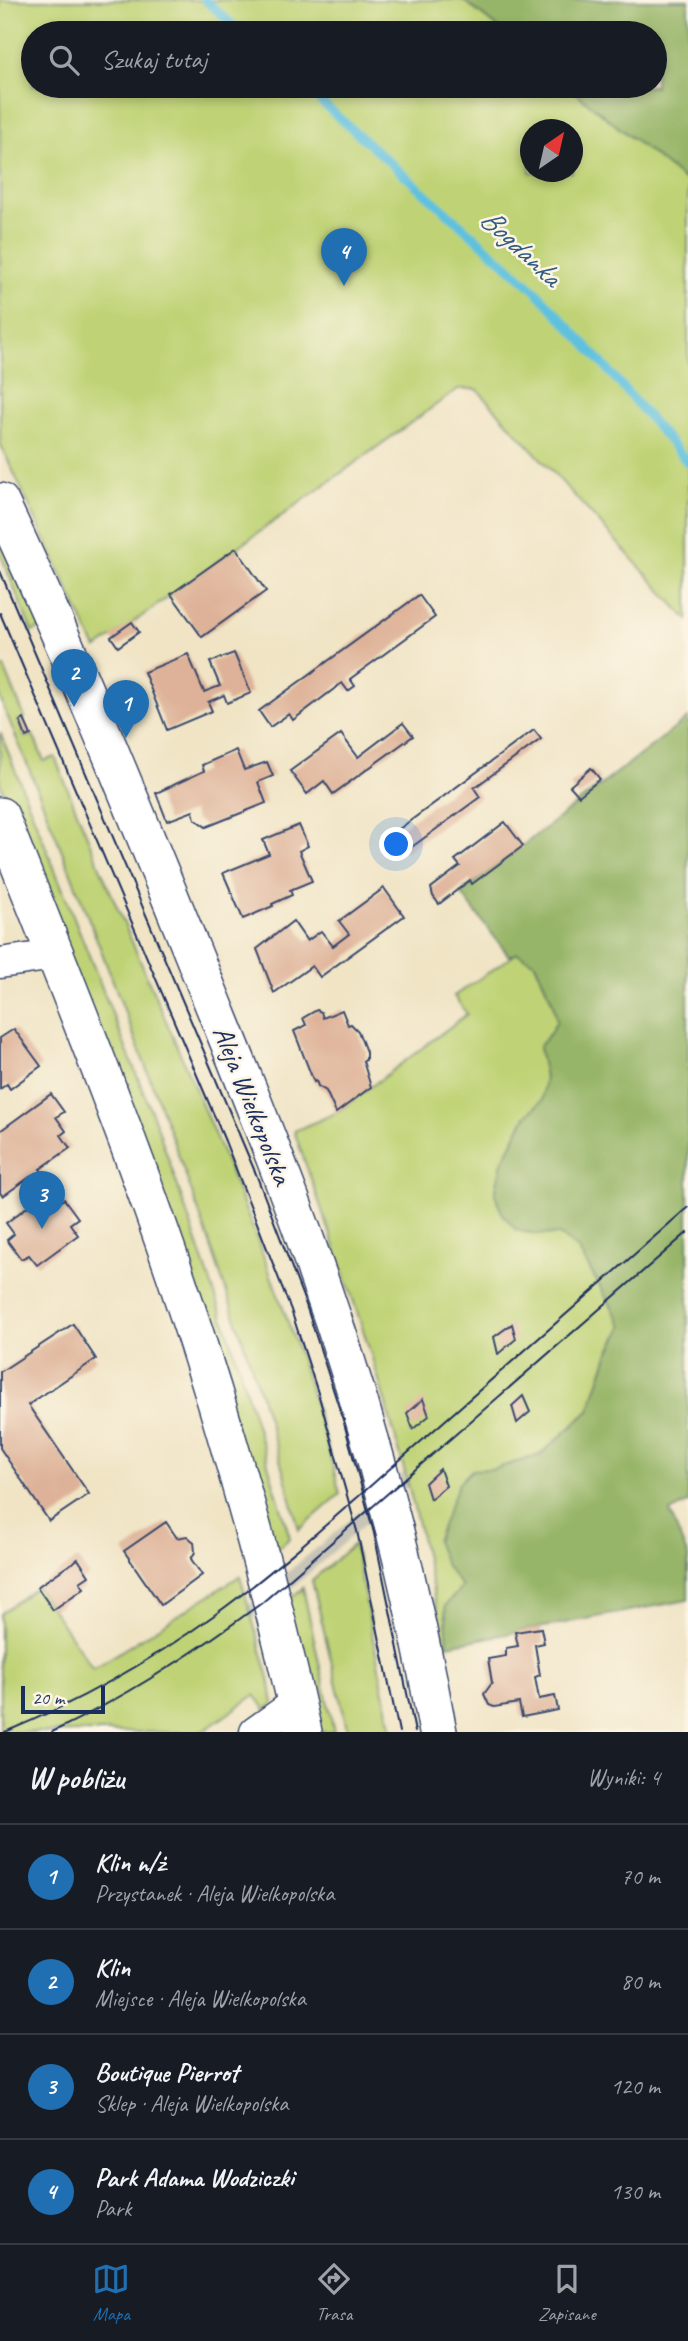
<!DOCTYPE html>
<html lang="pl">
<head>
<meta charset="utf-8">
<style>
	:root { --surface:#171b24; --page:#20242c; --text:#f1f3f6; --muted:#9ea1a6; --line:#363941; --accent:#1f6fb2 }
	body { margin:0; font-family:Caveat,sans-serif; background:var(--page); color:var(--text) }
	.compass { position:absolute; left:520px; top:119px; width:63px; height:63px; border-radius:50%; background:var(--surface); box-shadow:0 4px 10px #0003; rotate:34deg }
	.scale { position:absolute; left:21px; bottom:18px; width:84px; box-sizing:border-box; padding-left:7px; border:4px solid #1b2f5e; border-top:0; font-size:19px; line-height:24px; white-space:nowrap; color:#1b2f5e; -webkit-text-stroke:5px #fcf5e5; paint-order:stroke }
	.you { position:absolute; left:397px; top:845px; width:24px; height:24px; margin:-18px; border:5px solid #fff; border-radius:50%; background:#1a73e8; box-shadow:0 0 0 10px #1a73e833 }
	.badge { display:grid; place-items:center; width:46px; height:46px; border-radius:50%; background:var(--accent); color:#fff; font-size:23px; font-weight:700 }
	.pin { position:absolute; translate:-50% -58px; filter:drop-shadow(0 2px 4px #0008) }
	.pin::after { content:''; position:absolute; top:37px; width:24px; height:21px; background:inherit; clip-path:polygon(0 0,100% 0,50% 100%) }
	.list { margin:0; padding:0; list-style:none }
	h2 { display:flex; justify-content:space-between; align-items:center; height:91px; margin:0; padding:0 28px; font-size:30px }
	h2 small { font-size:23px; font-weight:400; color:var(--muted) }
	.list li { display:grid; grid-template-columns:46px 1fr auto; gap:21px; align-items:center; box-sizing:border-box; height:105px; padding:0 28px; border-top:2px solid var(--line) }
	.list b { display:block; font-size:26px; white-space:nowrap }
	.list p { margin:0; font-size:23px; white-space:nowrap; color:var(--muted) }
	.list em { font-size:23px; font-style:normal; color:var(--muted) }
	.icon { flex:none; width:38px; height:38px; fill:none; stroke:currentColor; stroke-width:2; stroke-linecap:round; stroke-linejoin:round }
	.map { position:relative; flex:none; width:688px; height:1732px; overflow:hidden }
	.search { position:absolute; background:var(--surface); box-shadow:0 4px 10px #0003; left:21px; right:21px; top:21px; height:77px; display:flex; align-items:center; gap:18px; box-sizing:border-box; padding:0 24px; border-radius:38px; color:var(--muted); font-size:26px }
	.sheet { height:511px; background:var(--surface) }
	nav { display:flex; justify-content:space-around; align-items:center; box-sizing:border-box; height:98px; border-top:2px solid var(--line); background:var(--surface); font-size:19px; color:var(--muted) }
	nav a { display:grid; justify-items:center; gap:4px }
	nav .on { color:var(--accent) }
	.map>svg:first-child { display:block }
	.industrial { fill:#c8c4b8 }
	.green { fill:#bfd376; stroke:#6d816a; stroke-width:2; fill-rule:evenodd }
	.forest { fill:#97b567; stroke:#597262; stroke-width:2 }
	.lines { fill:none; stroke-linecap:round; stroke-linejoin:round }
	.stream { stroke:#5fc1de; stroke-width:9 }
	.building { fill:#deb298 }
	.minor-casing { stroke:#3b4a6d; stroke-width:33 }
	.tertiary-casing { stroke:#3b4a6d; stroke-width:40 }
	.minor { stroke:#fff; stroke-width:30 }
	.tertiary { stroke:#fff; stroke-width:37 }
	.tram { stroke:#1b2f5e; stroke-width:2 }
	.labels { text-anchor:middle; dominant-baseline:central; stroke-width:5; stroke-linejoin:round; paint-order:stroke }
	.street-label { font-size:28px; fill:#1b2f5e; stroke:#fcf5e5 }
	.water-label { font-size:30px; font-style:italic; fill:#2f5b84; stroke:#fcf5e5 }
</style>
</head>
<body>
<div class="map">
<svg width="688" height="1732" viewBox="0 0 688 1732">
	<rect width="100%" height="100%" fill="#fcf5e5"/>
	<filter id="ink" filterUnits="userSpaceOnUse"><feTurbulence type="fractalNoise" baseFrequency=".0143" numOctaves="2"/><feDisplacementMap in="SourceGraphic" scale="14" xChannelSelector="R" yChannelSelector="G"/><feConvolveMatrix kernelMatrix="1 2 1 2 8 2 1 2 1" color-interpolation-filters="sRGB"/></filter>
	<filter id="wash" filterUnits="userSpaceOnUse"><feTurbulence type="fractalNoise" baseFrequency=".00686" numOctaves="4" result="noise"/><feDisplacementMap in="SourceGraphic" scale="28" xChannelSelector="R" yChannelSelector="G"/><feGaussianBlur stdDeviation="1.57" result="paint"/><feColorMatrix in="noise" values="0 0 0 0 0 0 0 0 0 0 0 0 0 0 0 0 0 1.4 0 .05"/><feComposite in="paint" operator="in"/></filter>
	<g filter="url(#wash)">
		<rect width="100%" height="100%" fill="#f0e4c5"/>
		<polygon class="industrial" points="688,1223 688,1241 277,1601 245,1626 36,1732 236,1615 330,1537"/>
		<g class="green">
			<path d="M0 0H463L505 33H33V86H567L688 183V620L477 389H458L96 649 0 443ZM530 130H572V172H530Z"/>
			<polygon points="0,527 46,626 32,632 0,553"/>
			<path d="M4 667 25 718 18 721 25 737 33 735 44 761 55 757C128 943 216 1123 284 1311 306 1371 324 1432 340 1494L299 1530C272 1422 235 1316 199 1212 137 1039 70 868 0 698V669Z"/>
			<polygon points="0,732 157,1126 232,1344 290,1538 273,1552 30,857 0,783"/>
			<path d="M517 953 535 963 553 1003 557 1021 551 1032 539 1047 545 1077 542 1101 526 1116 502 1162 495 1194 536 1234 559 1235 578 1249 623 1326 608 1355 589 1411 540 1455 494 1469 472 1470 459 1483 454 1499 446 1565 462 1587 445 1606 448 1645 444 1644C429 1567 411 1490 389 1415 362 1319 327 1225 294 1131L336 1113 467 1014 454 996Z"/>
			<polygon points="354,1544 392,1732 348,1732 312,1580"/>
			<polygon points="240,1576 269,1678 273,1704 266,1710 255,1695 202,1732 0,1732 0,1614 37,1587 93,1669"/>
			<polygon points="303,1588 334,1732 316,1732 286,1602"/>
		</g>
		<g class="forest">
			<polygon points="463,0 688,0 688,183 567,86 655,86 655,33 505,33"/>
			<polygon points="688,718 688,1503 670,1512 688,1557 688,1600 448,1645 445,1606 462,1587 446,1566 436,1541 459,1483 472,1470 494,1469 540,1455 589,1411 608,1355 623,1326 578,1249 559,1235 536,1234 516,1230 502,1213 495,1194 502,1162 526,1116 542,1100 545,1077 539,1047 551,1032 557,1021 553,1003 535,963 517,953 509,956 461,893"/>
		</g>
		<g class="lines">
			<g class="stream">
				<polyline points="205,0 242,33"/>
				<polyline points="303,86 536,291 596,356 688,463"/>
			</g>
		</g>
		<g id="blocks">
			<g class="building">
				<polygon points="236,548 266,591 202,637 171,594"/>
				<polygon points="419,595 435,617 350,679 355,686 348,691 342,683 293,720 289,714 270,727 259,711"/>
				<polygon points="132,622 139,632 118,647 111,637"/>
				<polygon points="234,653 251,693 227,703 224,695 208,702 212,711 167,730 144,672 188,654 204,692 220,686 210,662"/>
				<polygon points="24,719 31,735 26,737 20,721"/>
				<polygon points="403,723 413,736 333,794 324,781 307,794 290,771 341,734 358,757"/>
				<polygon points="534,730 541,739 474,788 480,797 405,852 391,835"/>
				<polygon points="236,750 244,770 267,762 273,776 258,782 266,803 206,827 195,819 193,811 167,821 156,793 204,771 202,765"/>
				<polygon points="591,768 600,779 579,796 570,786"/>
				<polygon points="505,822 523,846 472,884 470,880 439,904 433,896 431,888 460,866 455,860"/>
				<polygon points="299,825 308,846 299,851 312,881 290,890 292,895 272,904 273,906 243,919 223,873 269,854 263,840"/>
				<polygon points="384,888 404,916 320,977 312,966 274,993 257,949 293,921 307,941 321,931 333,946 349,934 339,921"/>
				<polygon points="317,1010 321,1012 323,1018 342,1010 348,1025 351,1024 358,1031 366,1052 366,1060 363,1061 371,1087 336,1113 326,1091 318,1086 316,1081 314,1082 294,1031 306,1025 303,1018"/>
				<polygon points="14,1029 41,1066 10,1089 7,1084 0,1089 0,1038"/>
				<polygon points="51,1094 64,1112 56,1117 66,1131 61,1135 70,1148 40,1169 43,1173 32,1180 30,1177 3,1196 0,1193 0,1131"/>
				<polygon points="47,1192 56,1204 64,1199 78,1218 70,1224 78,1235 37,1265 29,1255 21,1259 7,1240 14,1234 6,1223"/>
				<polygon points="73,1324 96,1359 28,1405 89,1494 49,1521 0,1448 0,1372"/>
				<polygon points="512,1324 516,1339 498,1354 494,1337"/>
				<polygon points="523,1396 530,1412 517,1423 512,1406"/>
				<polygon points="423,1399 429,1416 413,1429 407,1413"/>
				<polygon points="440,1469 446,1486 430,1499 425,1483"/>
				<polygon points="166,1522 177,1538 187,1536 194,1542 195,1552 191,1559 202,1575 161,1605 124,1551"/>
				<polygon points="78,1559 89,1576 80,1582 84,1588 53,1610 37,1587"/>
				<polygon points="541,1628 544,1643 535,1645 540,1675 535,1677 539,1699 555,1696 558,1710 522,1717 519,1703 494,1707 489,1705 484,1694 492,1683 488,1659 506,1656 506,1648 518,1646 515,1632"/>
			</g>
		</g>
	</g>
	<g filter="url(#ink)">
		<use href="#blocks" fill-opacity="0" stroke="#3b4a6d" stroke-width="2"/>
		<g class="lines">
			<g class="minor-casing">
				<g id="minor">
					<polyline points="0,963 54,955"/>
					<polyline points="255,1732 297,1702"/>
				</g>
			</g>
			<g class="tertiary-casing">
				<g id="tertiary">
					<path d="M0 502C70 651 132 803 194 956 233 1053 274 1150 309 1250 365 1406 409 1568 438 1732"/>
					<path d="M0 816C61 970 124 1123 177 1280 227 1428 269 1579 303 1732"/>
				</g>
			</g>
			<use href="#minor" class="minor"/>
			<use href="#tertiary" class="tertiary"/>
			<g class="tram">
				<polyline points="0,571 256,1174 306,1305 344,1423 374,1533 415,1732"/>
				<polyline points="0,613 225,1141 291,1310 318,1393 357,1531 399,1732"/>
				<path d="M5 1732C78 1702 149 1662 213 1616 285 1564 350 1503 417 1445 507 1366 598 1287 688 1207"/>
				<path d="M52 1732C128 1696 196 1652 263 1602L688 1232"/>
			</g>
		</g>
	</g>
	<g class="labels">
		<g class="street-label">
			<text transform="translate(253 1105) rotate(68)">Aleja Wielkopolska</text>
		</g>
		<g class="water-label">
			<text transform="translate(521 247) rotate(43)">Bogdanka</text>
		</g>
	</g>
</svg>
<svg class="compass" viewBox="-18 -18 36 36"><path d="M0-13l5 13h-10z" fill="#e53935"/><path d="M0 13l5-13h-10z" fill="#9ea1a6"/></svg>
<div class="scale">20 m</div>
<div class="you"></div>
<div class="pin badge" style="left:126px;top:738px">1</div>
<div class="pin badge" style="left:74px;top:707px">2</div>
<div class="pin badge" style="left:42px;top:1229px">3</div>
<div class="pin badge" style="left:344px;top:286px">4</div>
<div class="search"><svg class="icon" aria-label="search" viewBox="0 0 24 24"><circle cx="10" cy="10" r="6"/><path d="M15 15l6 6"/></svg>Szukaj tutaj</div>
</div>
<section class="sheet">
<h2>W pobliżu<small>Wyniki: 4</small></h2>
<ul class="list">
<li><span class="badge">1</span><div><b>Klin n/ż</b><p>Przystanek · Aleja Wielkopolska</p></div><em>70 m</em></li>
<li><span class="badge">2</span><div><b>Klin</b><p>Miejsce · Aleja Wielkopolska</p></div><em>80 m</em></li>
<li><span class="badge">3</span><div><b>Boutique Pierrot</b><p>Sklep · Aleja Wielkopolska</p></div><em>120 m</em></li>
<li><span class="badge">4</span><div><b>Park Adama Wodziczki</b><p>Park</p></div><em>130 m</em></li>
</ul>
</section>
<nav>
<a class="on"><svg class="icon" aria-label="map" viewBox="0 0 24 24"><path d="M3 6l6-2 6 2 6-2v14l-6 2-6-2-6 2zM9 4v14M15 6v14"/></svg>Mapa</a>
<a><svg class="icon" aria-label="directions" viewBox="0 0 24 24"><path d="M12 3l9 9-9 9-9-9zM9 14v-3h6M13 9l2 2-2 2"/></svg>Trasa</a>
<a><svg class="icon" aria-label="saved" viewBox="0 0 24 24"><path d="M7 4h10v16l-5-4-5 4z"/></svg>Zapisane</a>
</nav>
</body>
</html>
